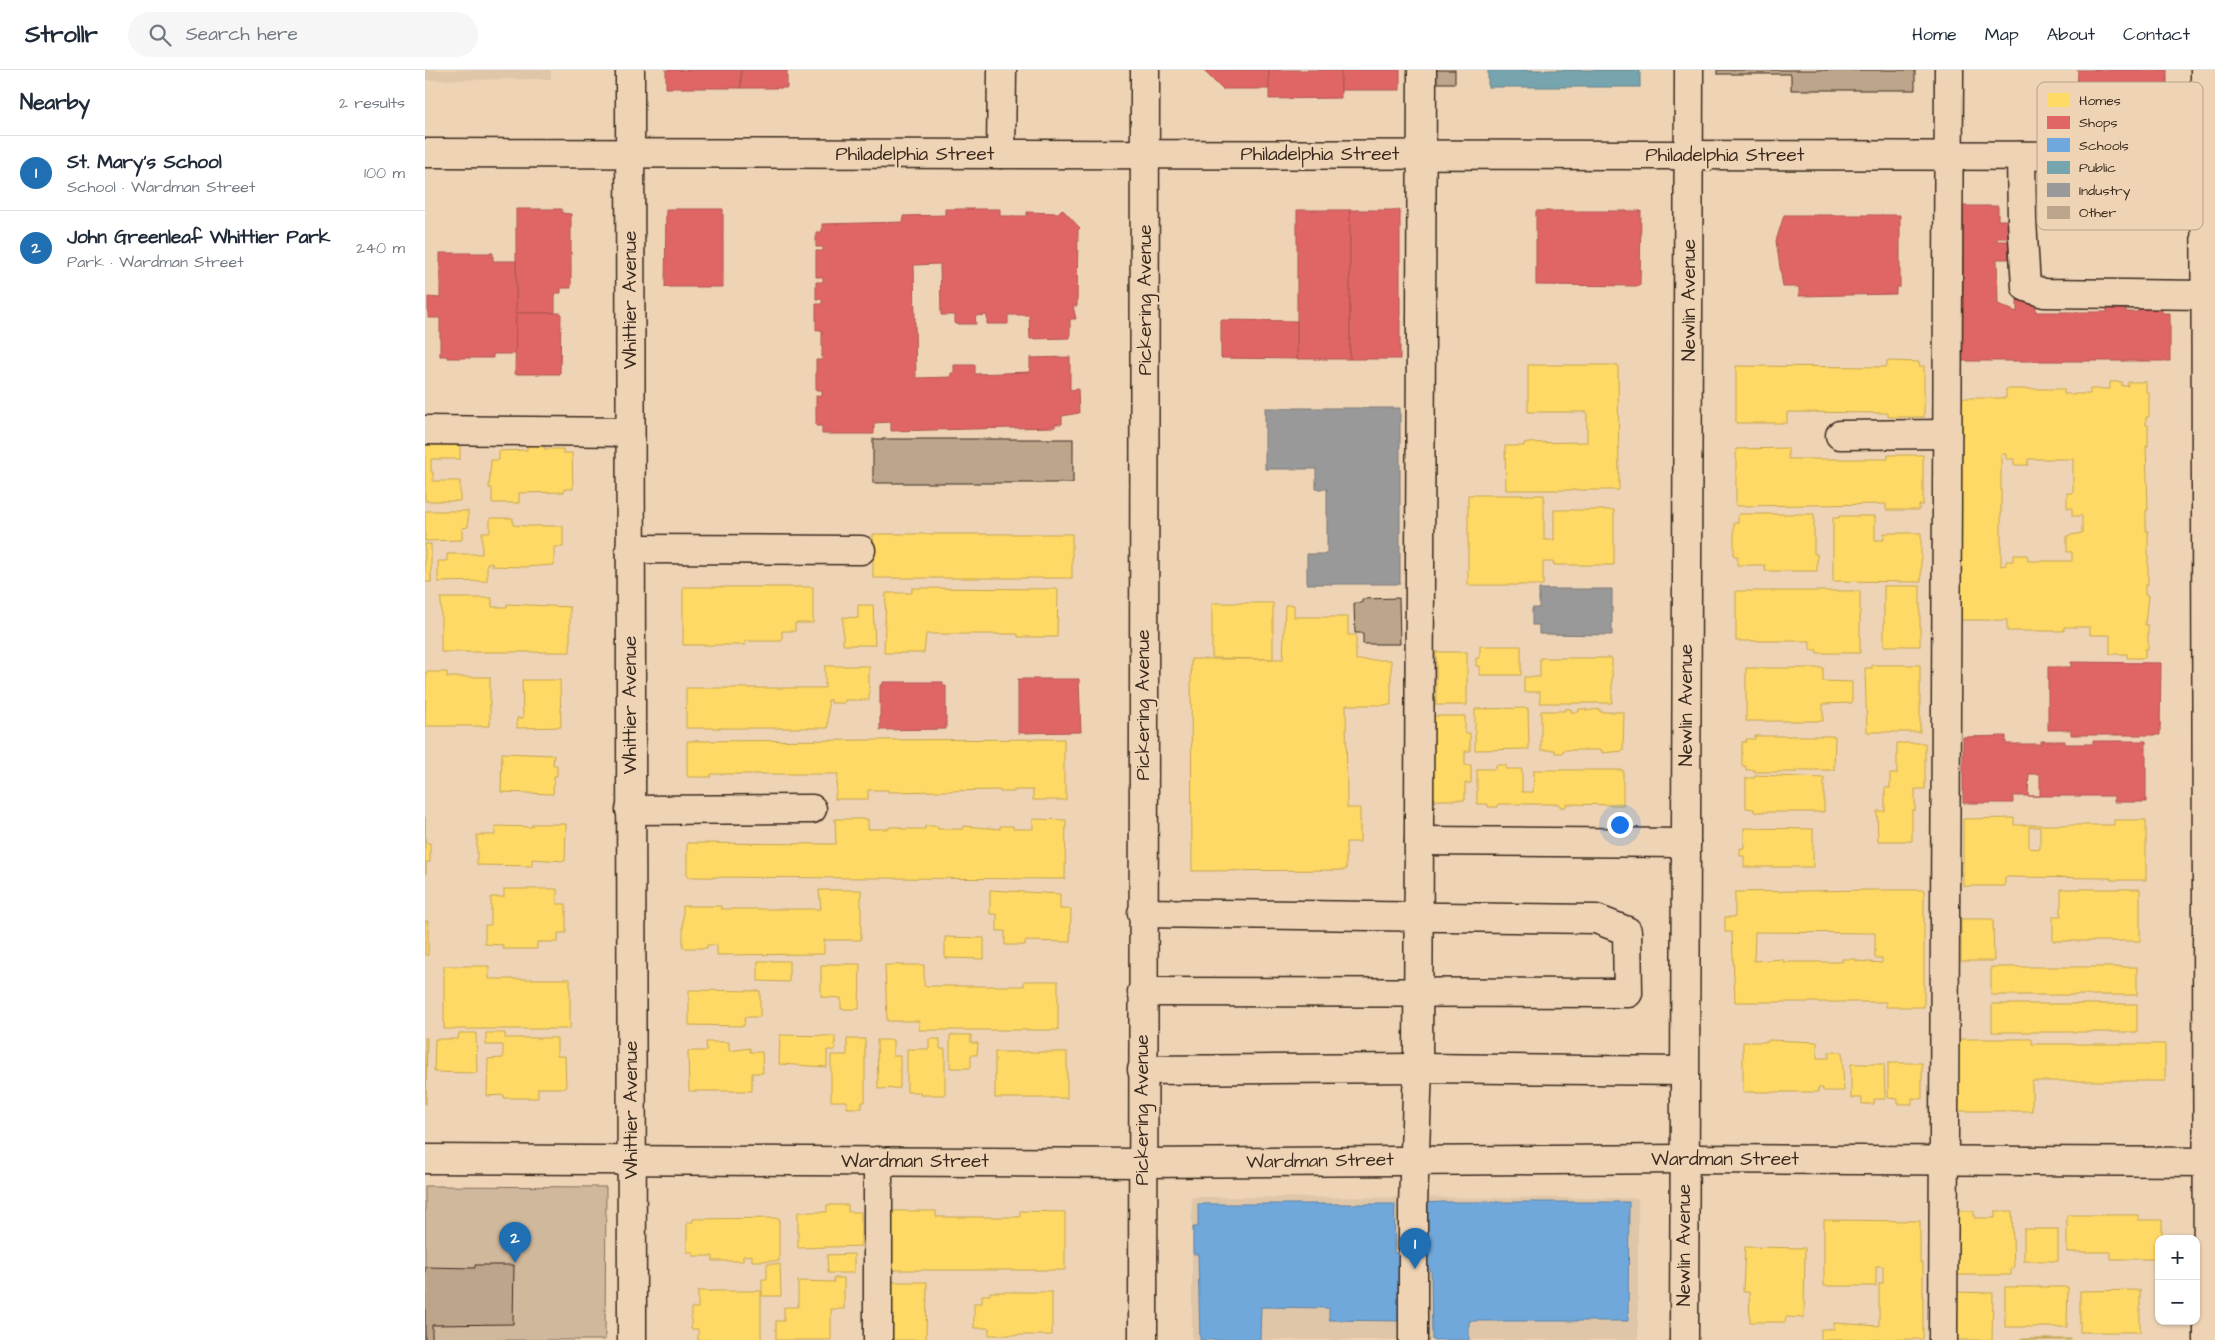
<!DOCTYPE html>
<html lang="en">
<head>
<meta charset="utf-8">
<style>
	:root { --surface:#fff; --page:#f6f6f7; --text:#1f2937; --muted:#747a83; --line:#e0e1e3; --accent:#1f6fb2 }
	body { margin:0; font-family:"Architects Daughter",sans-serif; background:var(--page); color:var(--text) }
	.controls { position:absolute; right:15px; bottom:15px; display:grid; overflow:hidden; border-radius:10px; box-shadow:0 1px 4px #0004 }
	.controls button { width:45px; height:45px; display:grid; place-items:center; padding:0; border:0; border-bottom:1px solid var(--line); background:var(--surface); color:var(--text); font:25px sans-serif }
	.you { position:absolute; left:1194px; top:754px; width:18px; height:18px; margin:-12px; border:4px solid #fff; border-radius:50%; background:#1a73e8; box-shadow:0 0 0 8px #1a73e833 }
	.badge { display:grid; place-items:center; width:32px; height:32px; border-radius:50%; background:var(--accent); color:#fff; font-size:16px; font-weight:700 }
	.pin { position:absolute; translate:-50% -41px; filter:drop-shadow(0 1px 2px #0008) }
	.pin::after { content:''; position:absolute; top:26px; width:18px; height:15px; background:inherit; clip-path:polygon(0 0,100% 0,50% 100%) }
	.list { margin:0; padding:0; list-style:none }
	h2 { display:flex; justify-content:space-between; align-items:center; height:65px; margin:0; padding:0 20px; font-size:21px }
	h2 small { font-size:16px; font-weight:400; color:var(--muted) }
	.list li { display:grid; grid-template-columns:32px 1fr auto; gap:15px; align-items:center; box-sizing:border-box; height:75px; padding:0 20px; border-top:1px solid var(--line) }
	.list b { display:block; font-size:19px; white-space:nowrap }
	.list p { margin:0; font-size:16px; white-space:nowrap; color:var(--muted) }
	.list em { font-size:16px; font-style:normal; color:var(--muted) }
	.icon { flex:none; width:28px; height:28px; fill:none; stroke:currentColor; stroke-width:2; stroke-linecap:round; stroke-linejoin:round }
	.map { position:relative; flex:none; width:1790px; height:1270px; overflow:hidden }
	header { display:flex; align-items:center; gap:30px; box-sizing:border-box; height:70px; padding:0 25px; background:var(--surface); border-bottom:1px solid var(--line) }
	header strong { font-size:24px }
	nav { display:flex; gap:28px; margin-inline-start:auto; font-size:18px }
	.search { width:350px; height:45px; background:var(--page); display:flex; align-items:center; gap:12px; box-sizing:border-box; padding:0 18px; border-radius:28px; color:var(--muted); font-size:19px }
	main { display:flex }
	aside { flex:1; background:var(--surface) }
	.map>svg:first-child { display:block }
	.built { fill:#dfc6a8 }
	.green { fill:#d0b89c; stroke:#86715d }
	.homes { fill:#ffd966; stroke:#c4a450; fill-rule:evenodd }
	.shops { fill:#e06666; stroke:#ae5450; fill-rule:evenodd }
	.schools { fill:#6fa8dc; stroke:#5f82a3 }
	.public { fill:#76a5af; stroke:#648084 }
	.industry { fill:#999; stroke:#7d7874 }
	.building { fill:#bca58b; stroke:#3b2a1e }
	.lines { fill:none; stroke-linecap:round; stroke-linejoin:round }
	.minor-casing { stroke:#3b2a1e; stroke-width:31 }
	.minor { stroke:#eed4b5; stroke-width:28 }
	.labels { text-anchor:middle; dominant-baseline:central; stroke-width:5; stroke-linejoin:round; paint-order:stroke }
	.street-label { font-size:19px; fill:#3b2a1e; stroke:#eed4b5 }
	.key { fill:#eed4b5; stroke:#b8a188; stroke-width:1 }
	.key-label { font-size:14px; fill:#3b2a1e }
</style>
</head>
<body>
<header>
<strong>Strollr</strong>
<div class="search"><svg class="icon" aria-label="search" viewBox="0 0 24 24"><circle cx="10" cy="10" r="6"/><path d="M15 15l6 6"/></svg>Search here</div>
<nav><a>Home</a><a>Map</a><a>About</a><a>Contact</a></nav>
</header>
<main>
<aside>
<h2>Nearby<small>2 results</small></h2>
<ul class="list">
<li><span class="badge">1</span><div><b>St. Mary's School</b><p>School · Wardman Street</p></div><em>100 m</em></li>
<li><span class="badge">2</span><div><b>John Greenleaf Whittier Park</b><p>Park · Wardman Street</p></div><em>240 m</em></li>
</ul>
</aside>
<div class="map">
<svg width="1790" height="1270" viewBox="0 0 1790 1270">
	<rect width="100%" height="100%" fill="#eed4b5"/>
	<filter id="ink" filterUnits="userSpaceOnUse"><feTurbulence type="fractalNoise" baseFrequency=".02" numOctaves="2"/><feDisplacementMap in="SourceGraphic" scale="10" xChannelSelector="R" yChannelSelector="G"/><feConvolveMatrix kernelMatrix="1 2 1 2 8 2 1 2 1" color-interpolation-filters="sRGB"/></filter>
	<g filter="url(#ink)">
		<g class="built">
			<polygon points="0,0 126,0 126,9 0,10"/>
			<polygon points="767,1127 1213,1128 1213,1270 767,1270"/>
		</g>
		<polygon class="green" points="0,1116 181,1117 180,1270 0,1270"/>
		<g class="homes">
			<polygon points="1462,291 1494,292 1494,296 1499,296 1499,347 1463,347 1463,343 1362,342 1362,353 1311,353 1311,296 1462,297"/>
			<polygon points="1103,295 1193,295 1194,420 1081,420 1080,376 1099,376 1099,373 1162,372 1162,342 1103,342"/>
			<path d="M1685 312H1697V316H1703V312H1721V322H1724V347H1721V355H1723V376H1721L1723 440H1721V461H1723V515H1720V525H1723L1720 555H1723V579H1720V588H1702V584H1685V565H1665V557H1639V561H1582V550H1533V384H1536V328H1581V319H1639V324H1665V319H1685ZM1576 384H1581V389H1589V395H1603V389H1648V423H1642V438H1647V446H1657V463L1642 466V482H1647V491H1603L1602 485H1588V491H1581V495L1576 496Z"/>
			<polygon points="35,368 35,389 6,389 6,402 8,402 8,411 35,411 35,431 0,431 0,369"/>
			<polygon points="102,375 119,375 119,379 138,379 138,383 147,383 148,419 139,419 139,422 94,423 94,433 67,433 67,418 64,418 66,390 74,390 74,381 102,380"/>
			<polygon points="1363,378 1363,389 1463,389 1463,385 1498,385 1498,435 1494,435 1494,440 1461,440 1461,434 1311,436 1311,379"/>
			<polygon points="1043,425 1119,425 1119,470 1129,470 1129,440 1189,440 1189,495 1129,495 1129,492 1118,492 1118,515 1043,515"/>
			<polygon points="0,441 43,441 43,457 37,458 37,470 0,471"/>
			<polygon points="1313,444 1389,444 1389,484 1392,484 1392,501 1340,501 1340,495 1312,495 1313,486 1309,486 1309,453 1313,453"/>
			<polygon points="1414,446 1450,446 1450,470 1459,470 1459,463 1496,463 1496,512 1408,511 1408,448 1414,448"/>
			<polygon points="65,448 88,448 88,455 100,456 138,456 138,477 129,477 129,495 98,497 67,496 67,493 62,493 62,511 13,512 13,491 22,491 22,484 57,484 57,462 65,462"/>
			<rect x="448" y="464" width="199" height="44"/>
			<rect x="0" y="474" width="6" height="38"/>
			<rect x="1459" y="516" width="36" height="60"/>
			<polygon points="258,517 388,517 388,553 370,553 370,561 357,561 357,571 320,571 320,575 258,575"/>
			<polygon points="487,518 633,519 632,567 593,567 593,564 501,564 499,583 459,583 461,523 487,523"/>
			<polygon points="1311,521 1435,521 1435,583 1392,583 1392,580 1385,580 1385,571 1311,571"/>
			<polygon points="16,528 67,528 67,537 82,537 82,534 145,537 145,582 16,582"/>
			<polygon points="787,533 848,533 848,589 787,588"/>
			<polygon points="433,535 448,535 450,575 418,575 418,547 433,548"/>
			<polygon points="860,535 869,535 869,547 923,547 923,565 931,565 931,590 966,590 966,635 921,635 922,738 935,738 935,772 921,772 921,800 767,801 766,589 858,589"/>
			<polygon points="1055,576 1096,576 1096,605 1055,605 1055,596 1051,596 1051,588 1055,588"/>
			<rect x="1011" y="582" width="31" height="53"/>
			<polygon points="1115,588 1187,588 1187,633 1115,633 1115,622 1099,622 1099,607 1115,607"/>
			<polygon points="1447,595 1495,595 1495,662 1442,662 1440,598 1447,598"/>
			<polygon points="400,596 444,596 444,630 420,630 420,633 406,633 406,630 403,630 403,658 261,658 261,618 400,618"/>
			<polygon points="1321,598 1398,598 1398,611 1427,612 1427,633 1398,634 1398,651 1321,651"/>
			<polygon points="1,602 22,602 22,607 65,607 65,656 0,656"/>
			<polygon points="97,610 135,610 136,657 92,658 92,648 98,648"/>
			<polygon points="1103,638 1104,679 1050,680 1050,639"/>
			<polygon points="1140,639 1146,639 1146,642 1154,642 1154,639 1161,639 1161,641 1175,639 1175,642 1199,642 1198,681 1177,683 1177,680 1138,680 1138,683 1130,683 1130,680 1116,680 1116,641 1140,641"/>
			<polygon points="1006,646 1040,646 1040,663 1045,663 1045,681 1040,681 1040,695 1046,695 1046,713 1040,713 1040,730 1006,730"/>
			<polygon points="1330,666 1410,666 1409,700 1372,700 1372,702 1330,702 1330,700 1321,700 1321,696 1317,696 1317,672 1321,672 1321,669 1330,669"/>
			<polygon points="639,669 639,715 641,715 641,730 608,730 608,720 589,720 589,722 575,722 575,720 463,722 463,720 443,720 443,729 410,729 413,704 286,704 286,707 263,707 262,704 262,671"/>
			<polygon points="1472,673 1500,673 1500,719 1490,719 1490,740 1487,740 1487,771 1453,771 1452,741 1460,741 1460,718 1465,718 1465,704 1472,704"/>
			<polygon points="77,683 129,685 128,695 132,695 132,706 129,706 128,724 76,722"/>
			<polygon points="1071,695 1081,695 1081,699 1097,699 1097,722 1108,722 1109,700 1198,700 1198,735 1141,734 1141,737 1135,737 1135,734 1073,734 1073,737 1063,737 1063,734 1052,734 1052,699 1071,699"/>
			<polygon points="1330,705 1399,708 1399,742 1329,742 1329,739 1321,738 1321,708 1330,708"/>
			<polygon points="0,747 0,773 5,773 5,792 1,792 1,804 0,804"/>
			<path d="M1589 748V755H1689V750H1721V810H1686V808L1580 807V816H1538V749ZM1604 757H1615V779L1604 778Z"/>
			<polygon points="410,749 443,749 443,759 464,759 464,757 476,757 476,759 500,759 500,756 513,756 513,759 538,759 538,756 575,759 575,756 588,756 588,759 608,759 608,749 641,750 640,809 262,807 262,773 411,774"/>
			<polygon points="107,754 141,754 140,791 107,789 107,796 52,795 52,765 70,765 70,756 107,757"/>
			<polygon points="1319,758 1388,759 1388,797 1319,797 1319,786 1315,786 1315,778 1319,778"/>
			<polygon points="79,819 132,819 132,834 141,834 141,863 133,863 133,872 112,872 112,879 78,879 78,875 60,874 60,855 66,855 66,827 79,827"/>
			<polygon points="1636,819 1715,819 1715,871 1628,871 1628,846 1636,846"/>
			<polygon points="394,820 436,820 436,870 399,870 399,884 292,885 292,875 282,875 282,878 258,878 258,836 296,836 296,839 396,839"/>
			<polygon points="565,820 635,824 635,839 646,839 645,872 600,871 600,875 580,875 580,861 572,861 572,844 565,844"/>
			<path d="M1447 820H1499V937H1461V932H1310L1307 862H1300V847H1310V822ZM1330 862 1450 863V888H1457V893L1431 891V889H1417V892H1358V889L1329 891Z"/>
			<polygon points="1536,849 1568,849 1569,891 1536,891"/>
			<rect x="0" y="851" width="3" height="34"/>
			<polygon points="520,867 559,868 559,889 520,888"/>
			<polygon points="333,891 364,891 364,912 333,911"/>
			<polygon points="402,894 435,894 434,939 416,939 416,928 396,927 396,896 402,896"/>
			<polygon points="460,895 499,895 499,916 599,916 599,911 633,911 633,960 494,960 494,951 462,951"/>
			<polygon points="19,896 64,896 64,909 145,909 145,959 19,959"/>
			<rect x="1566" y="897" width="146" height="28"/>
			<polygon points="264,920 335,921 335,947 320,947 319,956 264,955"/>
			<rect x="1567" y="934" width="145" height="28"/>
			<polygon points="34,963 51,963 52,1003 9,1002 10,969 33,969"/>
			<polygon points="61,963 80,963 80,968 132,968 132,986 140,986 141,1018 113,1018 113,1028 79,1028 79,1025 62,1026 63,989 78,988 78,975 61,975"/>
			<polygon points="355,965 410,966 410,980 402,980 402,997 354,994"/>
			<polygon points="525,965 546,965 546,973 553,973 552,985 546,985 546,998 525,998"/>
			<polygon points="0,968 2,968 1,1034 0,1034"/>
			<polygon points="422,969 440,969 440,1032 437,1032 437,1038 422,1038 422,1031 406,1031 406,985 422,985"/>
			<polygon points="504,969 515,969 515,979 520,979 520,1025 495,1025 495,1022 482,1022 482,979 504,979"/>
			<polygon points="1530,969 1607,969 1607,974 1740,974 1740,1011 1607,1011 1607,1041 1530,1041"/>
			<polygon points="452,970 468,970 468,986 475,986 475,1018 453,1019"/>
			<polygon points="1343,970 1392,972 1392,988 1404,988 1404,982 1417,982 1419,1021 1398,1021 1398,1018 1393,1018 1393,1022 1318,1022 1318,972 1343,972"/>
			<polygon points="281,972 304,972 304,981 325,978 325,982 337,982 338,1003 327,1003 327,1021 264,1021 263,981 282,981"/>
			<rect x="570" y="982" width="72" height="46"/>
			<polygon points="1463,993 1497,993 1497,1029 1487,1028 1487,1034 1473,1034 1473,1029 1463,1028"/>
			<polygon points="1426,994 1459,994 1460,1029 1449,1029 1449,1034 1437,1034 1437,1028 1426,1028"/>
			<polygon points="402,1135 423,1135 423,1142 436,1142 436,1176 373,1178 373,1142 402,1142"/>
			<polygon points="466,1141 511,1141 511,1147 595,1147 595,1141 640,1142 640,1200 466,1200"/>
			<polygon points="1531,1141 1549,1141 1549,1148 1570,1148 1570,1141 1587,1141 1589,1198 1586,1198 1586,1205 1530,1205"/>
			<polygon points="1642,1145 1713,1145 1713,1150 1737,1150 1737,1169 1734,1169 1734,1189 1686,1189 1686,1182 1642,1182"/>
			<polygon points="354,1148 354,1191 327,1191 327,1185 318,1186 318,1191 288,1191 288,1186 268,1186 268,1182 262,1182 262,1152 268,1152 268,1149"/>
			<polygon points="1399,1150 1495,1151 1495,1193 1498,1193 1498,1269 1396,1270 1396,1259 1409,1259 1409,1253 1454,1256 1454,1213 1458,1213 1458,1196 1451,1196 1451,1216 1399,1216"/>
			<rect x="1599" y="1159" width="34" height="32"/>
			<polygon points="1320,1177 1380,1178 1379,1248 1361,1247 1360,1252 1325,1252 1324,1222 1318,1222"/>
			<polygon points="429,1184 429,1203 403,1203 402,1185"/>
			<polygon points="342,1194 355,1194 356,1226 337,1226 337,1209 342,1209"/>
			<polygon points="409,1208 419,1208 419,1239 406,1239 406,1270 351,1270 351,1251 359,1251 359,1237 373,1237 373,1211 409,1212"/>
			<polygon points="464,1212 502,1212 501,1270 463,1270"/>
			<polygon points="1580,1217 1643,1217 1642,1257 1580,1257"/>
			<polygon points="1715,1220 1715,1262 1655,1262 1655,1221"/>
			<polygon points="273,1221 336,1221 336,1270 273,1270 273,1259 266,1259 266,1238 273,1238"/>
			<polygon points="565,1222 627,1222 627,1265 564,1265 564,1258 549,1258 549,1233 557,1233 557,1225 565,1225"/>
			<polygon points="1531,1222 1568,1223 1567,1270 1530,1270"/>
			<rect x="1595" y="1269" width="51" height="1"/>
		</g>
		<g class="shops">
			<rect x="241" y="0" width="75" height="18"/>
			<rect x="316" y="0" width="46" height="18"/>
			<polygon points="778,0 844,0 844,19 797,19"/>
			<polygon points="844,0 916,0 916,28 844,29"/>
			<rect x="916" y="0" width="59" height="20"/>
			<polygon points="1653,0 1742,0 1742,22 1652,22"/>
			<polygon points="1531,136 1573,136 1573,150 1584,150 1584,168 1572,168 1572,171 1584,171 1584,189 1572,189 1573,234 1592,242 1592,230 1611,230 1611,242 1682,242 1682,230 1701,230 1701,242 1713,242 1713,230 1737,230 1737,243 1745,243 1745,291 1531,291"/>
			<polygon points="91,139 137,139 137,143 146,144 146,218 136,218 136,223 130,223 130,243 91,243"/>
			<polygon points="241,139 298,139 298,217 240,217"/>
			<polygon points="520,139 575,139 575,146 602,146 602,142 633,143 637,139 655,158 653,160 652,236 648,236 651,249 645,249 645,268 605,269 604,245 583,245 583,254 562,254 562,245 550,246 551,254 530,254 530,245 516,245 515,194 489,195 491,308 526,307 526,303 529,303 529,295 550,295 550,304 605,302 605,288 645,287 645,320 653,319 654,343 637,346 637,354 630,354 630,357 466,361 466,352 449,353 449,364 397,364 397,356 391,356 391,326 397,326 397,320 391,320 391,290 397,290 397,260 391,260 391,234 397,234 397,229 391,229 391,212 398,212 398,207 391,207 391,181 398,181 398,177 391,177 391,162 397,162 397,154 479,152 478,146 520,145"/>
			<rect x="872" y="140" width="53" height="149"/>
			<rect x="925" y="140" width="50" height="149"/>
			<polygon points="1111,141 1216,141 1215,216 1111,215"/>
			<polygon points="1359,145 1475,145 1475,217 1471,217 1471,224 1374,226 1374,217 1358,217 1351,171"/>
			<polygon points="15,183 68,183 68,191 91,191 91,284 68,284 68,288 22,288 22,286 15,286 15,248 3,248 3,227 15,228"/>
			<polygon points="91,243 136,243 135,304 90,304"/>
			<polygon points="796,250 872,251 872,289 796,288"/>
			<polygon points="1646,592 1736,593 1735,665 1646,665 1646,660 1623,660 1623,597 1646,597"/>
			<polygon points="593,609 654,609 656,662 593,663"/>
			<polygon points="458,612 518,612 518,616 521,616 521,659 455,660 455,615 458,615"/>
			<path d="M1581 666V674H1616V671H1640V674H1668V671H1721V732H1689V726H1588V733H1538V667ZM1604 704H1615V726H1603Z"/>
		</g>
		<g class="schools">
			<polygon points="1018,1132 1204,1132 1203,1251 1044,1251 1044,1270 1007,1270 1006,1200 998,1200 995,1133"/>
			<polygon points="773,1134 970,1134 969,1183 976,1183 975,1251 904,1250 904,1238 836,1237 835,1270 775,1270 773,1184 768,1184 768,1157 773,1157"/>
		</g>
		<rect class="public" x="1063" y="0" width="152" height="17"/>
		<g class="industry">
			<polygon points="840,338 975,338 975,514 882,514 882,484 902,484 902,419 891,419 891,399 840,399"/>
			<polygon points="1114,519 1187,519 1187,565 1114,564 1114,555 1107,555 1107,538 1114,538"/>
		</g>
		<g class="building">
			<rect x="1009" y="0" width="21" height="13"/>
			<polygon points="1292,0 1490,0 1490,20 1366,20 1366,4 1292,4"/>
			<rect x="448" y="369" width="200" height="44"/>
			<polygon points="974,528 975,574 938,574 938,563 930,563 929,533 937,533 937,529"/>
			<polygon points="50,1195 89,1195 88,1254 7,1255 7,1270 0,1270 0,1197 50,1198"/>
		</g>
		<g class="lines">
			<g class="minor-casing">
				<g id="minor">
					<polyline points="205,0 207,1270"/>
					<polyline points="1780,0 1783,1270"/>
					<polyline points="0,83 1790,86"/>
					<polyline points="576,84 577,0"/>
					<polyline points="1596,86 1597,150 1601,217 1619,223 1780,225"/>
					<polyline points="0,360 205,362"/>
					<polyline points="1415,365 1522,364"/>
					<polyline points="205,479 436,480"/>
					<polyline points="205,740 387,739"/>
					<polyline points="994,771 1261,773"/>
					<polyline points="717,922 1203,923 1202,861 1171,849 717,843"/>
					<polyline points="717,1000 993,998 1259,1001"/>
					<polyline points="0,1089 717,1093 1259,1089 1790,1092"/>
					<polyline points="453,1091 453,1270"/>
					<polyline points="718,1270 720,0"/>
					<polyline points="988,1270 988,1135 993,998 997,0"/>
					<polyline points="1259,1270 1264,0"/>
					<polyline points="1518,1270 1524,0"/>
				</g>
			</g>
			<use href="#minor" class="minor"/>
		</g>
	</g>
	<g class="labels">
		<g class="street-label">
			<text x="490" y="84">Philadelphia Street</text>
			<text x="895" y="84">Philadelphia Street</text>
			<text x="1300" y="85">Philadelphia Street</text>
			<text transform="translate(205 230) rotate(-90)">Whittier Avenue</text>
			<text transform="translate(720 230) rotate(-90)">Pickering Avenue</text>
			<text transform="translate(1264 230) rotate(-90)">Newlin Avenue</text>
			<text transform="translate(205 635) rotate(-90)">Whittier Avenue</text>
			<text transform="translate(718 635) rotate(-90)">Pickering Avenue</text>
			<text transform="translate(1261 635) rotate(-90)">Newlin Avenue</text>
			<text transform="translate(206 1040) rotate(-90)">Whittier Avenue</text>
			<text transform="translate(717 1040) rotate(-90)">Pickering Avenue</text>
			<text x="1300" y="1089">Wardman Street</text>
			<text x="490" y="1091">Wardman Street</text>
			<text transform="translate(895 1091) rotate(-1)">Wardman Street</text>
			<text transform="translate(1259 1175) rotate(-90)">Newlin Avenue</text>
		</g>
	</g>
	<rect x="1612" y="12" width="166" height="148" rx="8" class="key"/>
	<rect x="1622" y="23" width="23" height="14" fill="#ffd966"/>
	<rect x="1622" y="46" width="23" height="13" fill="#e06666"/>
	<rect x="1622" y="68" width="23" height="14" fill="#6fa8dc"/>
	<rect x="1622" y="91" width="23" height="13" fill="#76a5af"/>
	<rect x="1622" y="113" width="23" height="14" fill="#999"/>
	<rect x="1622" y="136" width="23" height="13" fill="#bca58b"/>
	<g class="key-label">
		<text x="1654" y="35">Homes</text>
		<text x="1654" y="57">Shops</text>
		<text x="1654" y="80">Schools</text>
		<text x="1654" y="102">Public</text>
		<text x="1654" y="125">Industry</text>
		<text x="1654" y="147">Other</text>
	</g>
</svg>
<div class="controls">
<button>+</button>
<button>−</button>
</div>
<div class="you"></div>
<div class="pin badge" style="left:990px;top:1199px">1</div>
<div class="pin badge" style="left:90px;top:1193px">2</div>
</div>
</main>
</body>
</html>
